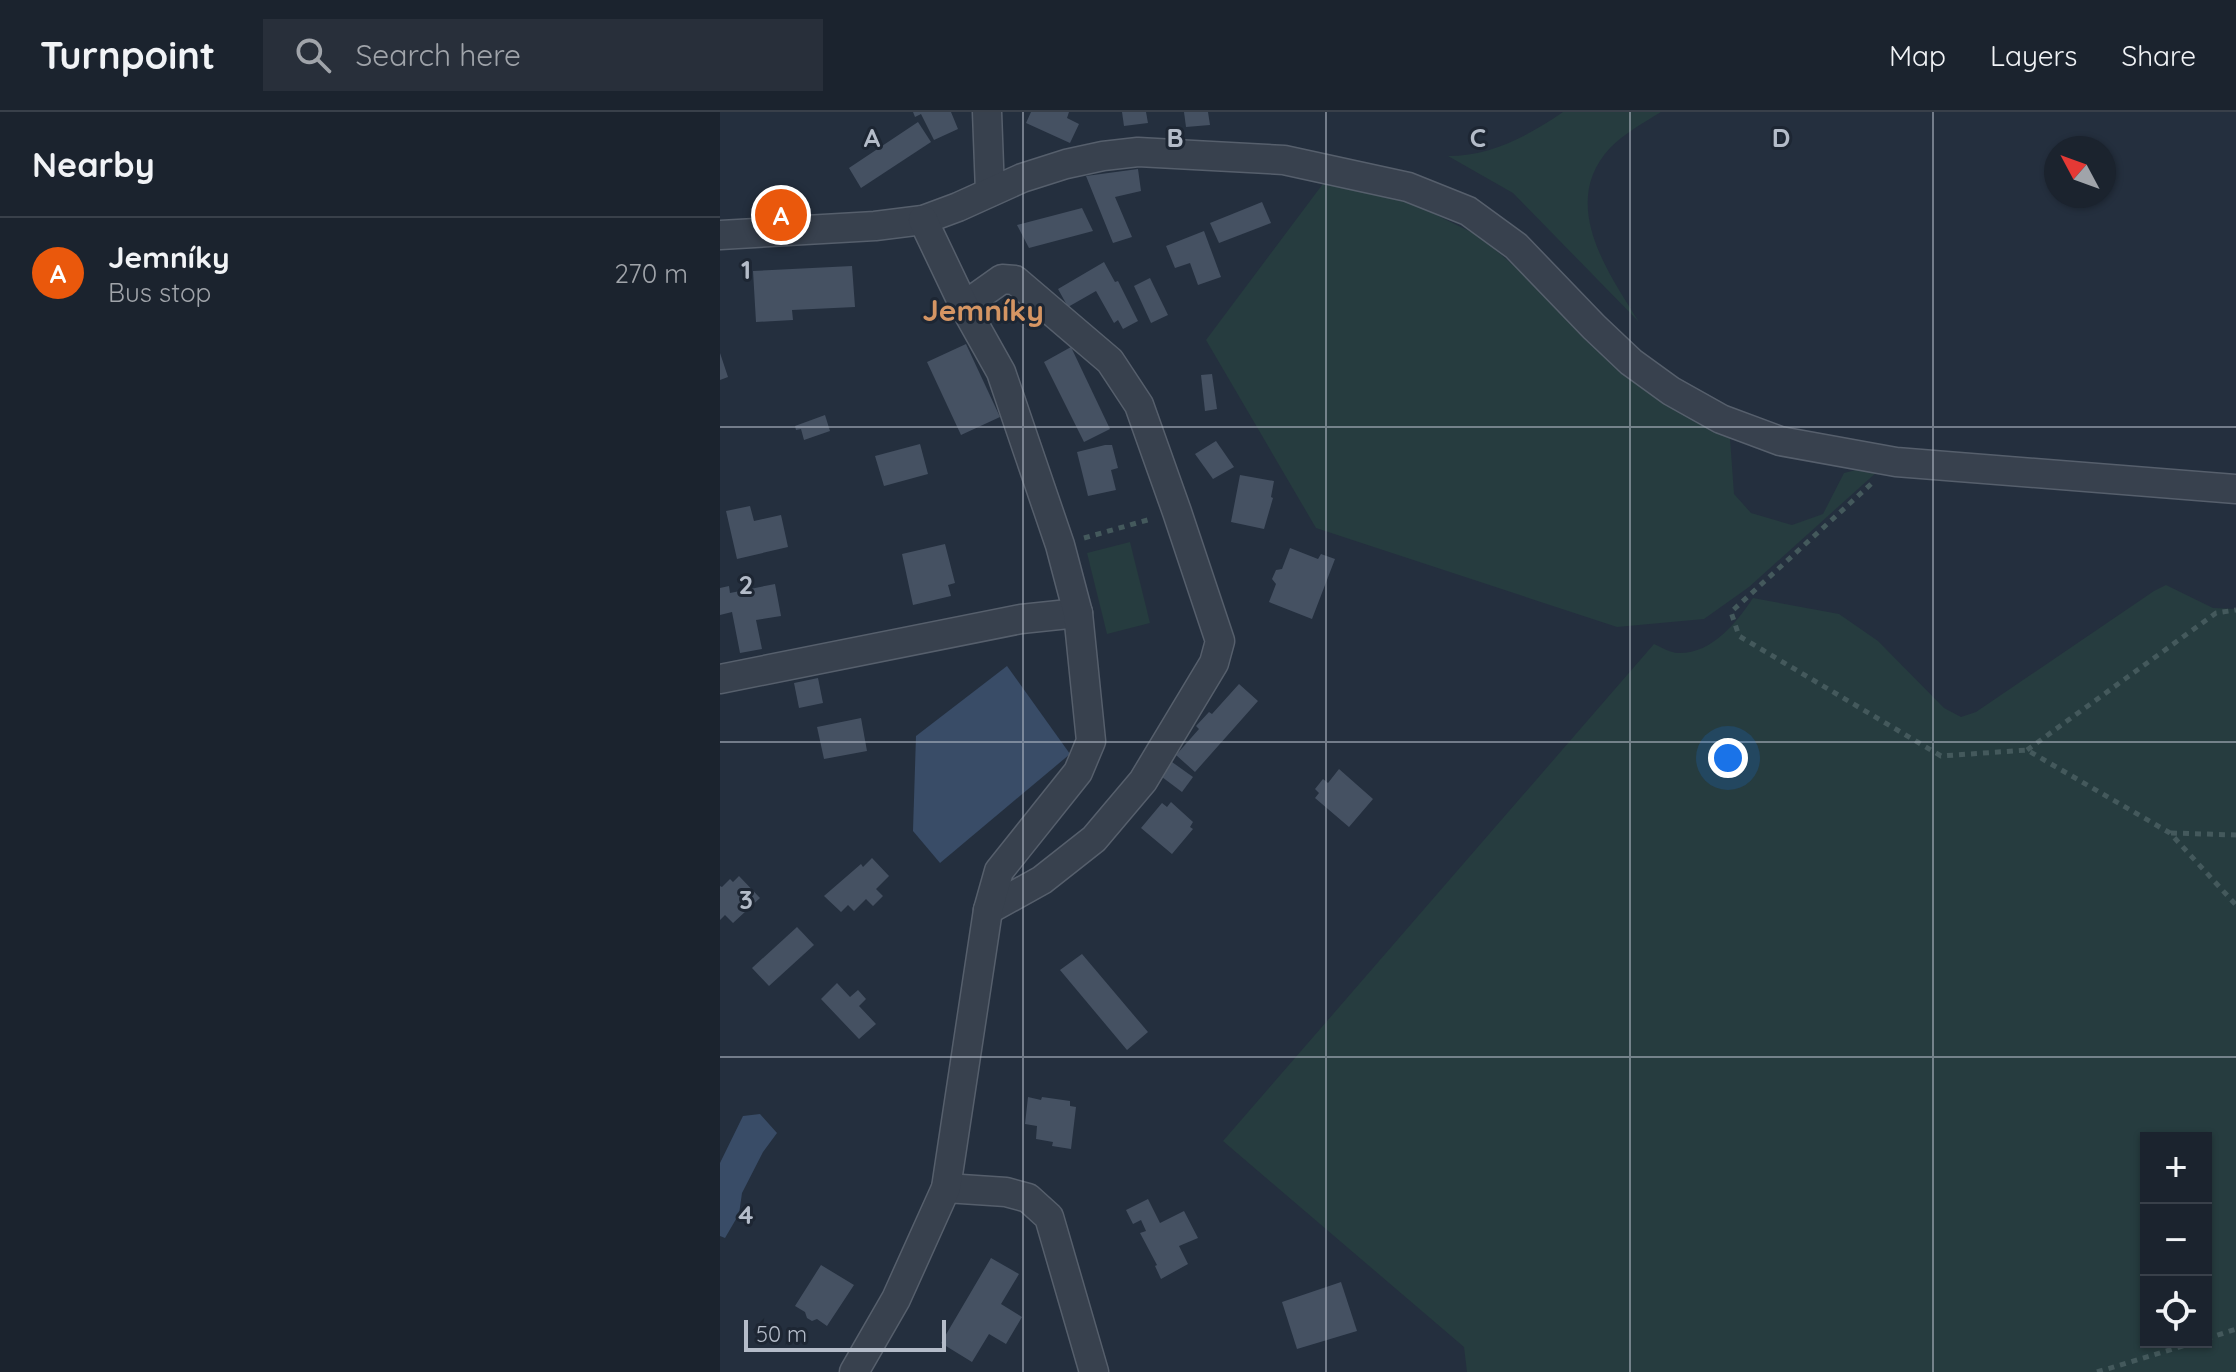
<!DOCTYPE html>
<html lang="en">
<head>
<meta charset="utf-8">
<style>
	:root { --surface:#1b232e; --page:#282f3a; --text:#f1f3f6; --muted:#a0a4aa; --line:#39404a; --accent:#ea580c }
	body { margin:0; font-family:Quicksand,sans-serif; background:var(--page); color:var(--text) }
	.controls { position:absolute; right:24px; bottom:24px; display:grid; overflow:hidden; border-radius:0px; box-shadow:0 2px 6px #0004 }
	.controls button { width:72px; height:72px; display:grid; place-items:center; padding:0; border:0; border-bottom:2px solid var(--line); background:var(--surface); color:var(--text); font:40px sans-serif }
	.compass { position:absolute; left:1324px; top:24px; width:72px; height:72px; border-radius:50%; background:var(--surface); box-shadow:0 2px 6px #0004; rotate:311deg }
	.scale { position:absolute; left:24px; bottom:20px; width:202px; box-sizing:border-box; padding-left:8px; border:4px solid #b4bcc9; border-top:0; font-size:22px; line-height:28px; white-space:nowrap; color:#b4bcc9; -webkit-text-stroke:6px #1d2633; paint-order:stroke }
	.you { position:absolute; left:1008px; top:646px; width:28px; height:28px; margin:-20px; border:6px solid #fff; border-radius:50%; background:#1a73e8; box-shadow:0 0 0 12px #1a73e833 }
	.badge { display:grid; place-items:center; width:52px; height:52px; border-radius:50%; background:var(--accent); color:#fff; font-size:26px; font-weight:700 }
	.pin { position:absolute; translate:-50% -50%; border:4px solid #fff; box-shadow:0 2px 8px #0006 }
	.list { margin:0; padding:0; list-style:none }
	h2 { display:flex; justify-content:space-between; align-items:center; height:104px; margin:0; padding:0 32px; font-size:34px }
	h2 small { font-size:26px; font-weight:400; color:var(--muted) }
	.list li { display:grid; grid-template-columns:52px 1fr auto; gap:24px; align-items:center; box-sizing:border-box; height:112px; padding:0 32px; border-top:2px solid var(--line) }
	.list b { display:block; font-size:30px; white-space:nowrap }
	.list p { margin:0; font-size:26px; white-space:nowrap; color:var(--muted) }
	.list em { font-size:26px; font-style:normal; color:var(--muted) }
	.icon { flex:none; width:44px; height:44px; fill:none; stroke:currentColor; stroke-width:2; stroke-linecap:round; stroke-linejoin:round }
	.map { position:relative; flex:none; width:1516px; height:1260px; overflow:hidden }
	header { display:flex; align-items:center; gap:48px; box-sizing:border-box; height:112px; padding:0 40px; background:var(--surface); border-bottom:2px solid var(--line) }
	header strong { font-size:38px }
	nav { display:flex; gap:44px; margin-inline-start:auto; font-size:28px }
	.search { width:560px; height:72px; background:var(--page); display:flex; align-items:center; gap:20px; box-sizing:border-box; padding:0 28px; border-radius:0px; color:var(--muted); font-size:30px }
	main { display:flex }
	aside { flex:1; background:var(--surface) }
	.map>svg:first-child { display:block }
	.green { fill:#263c3f; fill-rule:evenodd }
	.water { fill:#394c67 }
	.building { fill:#455162 }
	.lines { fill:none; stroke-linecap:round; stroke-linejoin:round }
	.minor-casing { stroke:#565f6c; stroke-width:31 }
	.path { stroke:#44595c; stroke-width:5; stroke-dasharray:6 6; stroke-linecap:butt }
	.minor { stroke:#38414e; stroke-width:28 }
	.grid { fill:none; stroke:#b4bcc9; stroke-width:2; stroke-opacity:0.55 }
	.labels { text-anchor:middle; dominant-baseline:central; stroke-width:6; stroke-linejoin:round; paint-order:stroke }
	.quarter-label { font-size:30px; font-weight:bold; fill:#d59563; stroke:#1d2633 }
	.grid-label { font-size:26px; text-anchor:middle; font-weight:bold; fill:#b4bcc9; stroke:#1d2633; stroke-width:6; stroke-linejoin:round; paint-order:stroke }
</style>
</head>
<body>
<header>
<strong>Turnpoint</strong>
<div class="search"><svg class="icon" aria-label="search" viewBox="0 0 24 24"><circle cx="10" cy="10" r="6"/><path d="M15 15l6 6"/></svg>Search here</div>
<nav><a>Map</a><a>Layers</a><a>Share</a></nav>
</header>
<main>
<aside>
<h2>Nearby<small></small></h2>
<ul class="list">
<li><span class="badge">A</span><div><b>Jemníky</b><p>Bus stop</p></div><em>270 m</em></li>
</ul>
</aside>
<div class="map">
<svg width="1516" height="1260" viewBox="0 0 1516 1260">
	<rect width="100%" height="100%" fill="#242f3e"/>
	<g class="green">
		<path d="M843 0H941C923 11 905 21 890 36 839 91 887 159 919 210L793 81 728 44C771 44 808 24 843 0Z"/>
		<polygon points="605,69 690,90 759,124 806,164 886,246 952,294 1010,326 1014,382 1031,401 1072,413 1103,402 1124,361 1144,356 1158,359 1029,475 984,507 897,515 596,416 486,228"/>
		<polygon points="410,430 430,511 387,522 367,441"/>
		<path d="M1446 473 1493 496 1516 497V1260H747L744 1235 503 1029 934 532C941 535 951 541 958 541 992 542 1016 511 1033 486L1119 502 1158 529 1224 596 1241 605 1256 600 1434 479ZM1486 1026V1230H1426V1026Z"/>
	</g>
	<g class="water">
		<polygon points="287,554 350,642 220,751 193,719 196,624"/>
		<polygon points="40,1002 57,1021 43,1040 22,1081 19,1102 5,1126 0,1124 0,1051 23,1004"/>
	</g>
	<g class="building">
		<polygon points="193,0 231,0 238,17 214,28 201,2 195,5"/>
		<polygon points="311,0 349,0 347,6 359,12 350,31 306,11"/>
		<polygon points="402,0 426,0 428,11 404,14"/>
		<polygon points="464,0 488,0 490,13 466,15"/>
		<polygon points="198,10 211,30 141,76 129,56"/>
		<polygon points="418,57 421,79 395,85 412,125 393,131 366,64"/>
		<polygon points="542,90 551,111 499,131 490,111"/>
		<polygon points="362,96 373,119 309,136 297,113"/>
		<polygon points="484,119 501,165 478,173 470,151 455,156 446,134"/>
		<polygon points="384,150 395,170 398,169 418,209 403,217 398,208 394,211 376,179 348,195 338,177"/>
		<polygon points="132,154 135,195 72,198 73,208 36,210 33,159"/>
		<polygon points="430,166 448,203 431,211 414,174"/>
		<polygon points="246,232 280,305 241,323 207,250"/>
		<polygon points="351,235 390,317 364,330 324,250"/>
		<polygon points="0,241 8,265 0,268"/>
		<polygon points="492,262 497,297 485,299 481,263"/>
		<polygon points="105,303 110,319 84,328 81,317 76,318 75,314"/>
		<polygon points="496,329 514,355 493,367 475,342"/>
		<polygon points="200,332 208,362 164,374 155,344"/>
		<polygon points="385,333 392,333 398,356 391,358 396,378 368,384 357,340"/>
		<polygon points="520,363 554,369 551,385 553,386 544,417 511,410"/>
		<polygon points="30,394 34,409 61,403 68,435 17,447 6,399"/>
		<polygon points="225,432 235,471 228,473 231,484 193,493 182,442"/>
		<polygon points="570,436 598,447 601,442 615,447 592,507 549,490 556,472 552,467 556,458 562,457"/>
		<polygon points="55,472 61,504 36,508 42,537 20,541 12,500 0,503 0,476 9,474 10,481"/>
		<polygon points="98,566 103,591 79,596 74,571"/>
		<polygon points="519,572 538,589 475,660 456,643 479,617 476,614 489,600 492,602"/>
		<polygon points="141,606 147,639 104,647 97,615"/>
		<polygon points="452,650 473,665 462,680 442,665"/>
		<polygon points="619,657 653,687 629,715 595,686 599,681 595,677 603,667 608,671"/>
		<polygon points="451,690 473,710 470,715 473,717 452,742 421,716 442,691 447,695"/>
		<polygon points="152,746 169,764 156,777 163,784 153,794 146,787 134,799 128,793 121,800 104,784 141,752 143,755"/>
		<polygon points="19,764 40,786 13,811 5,803 0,808 0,774 2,775 10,767 13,770"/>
		<polygon points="77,815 94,833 49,874 32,856"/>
		<polygon points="362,842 428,920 407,938 340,858"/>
		<polygon points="117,871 130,885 138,878 146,887 139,894 156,912 139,927 101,887"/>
		<polygon points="308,985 321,988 322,985 350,989 350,994 356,995 351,1037 332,1034 333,1030 316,1027 317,1014 305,1012"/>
		<polygon points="428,1087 440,1111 464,1099 478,1126 459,1134 468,1152 441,1167 435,1154 437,1153 420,1121 426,1119 421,1108 413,1112 406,1098"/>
		<polygon points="271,1146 299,1162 281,1192 302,1205 286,1232 269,1222 252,1250 221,1231"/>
		<polygon points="101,1153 134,1173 107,1214 97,1207 92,1209 87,1206 85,1200 75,1194"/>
		<polygon points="621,1170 637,1219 577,1237 562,1190"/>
	</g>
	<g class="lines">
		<g class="minor-casing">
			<g id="minor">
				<polyline points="267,0 270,80"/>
				<polyline points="0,123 155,114 203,108 238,95 302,66 346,52 383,44 418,40 564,48 688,75 748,99 796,134 874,215 911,250 951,279 1001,307 1060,329 1176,350 1516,377"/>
				<polyline points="244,194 282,167 295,168 390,249 419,293 457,400 500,529 494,551 423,669 374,727 322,768 268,798"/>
				<polyline points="0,567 301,507 358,501"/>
				<polyline points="226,1076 286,1080 308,1086 329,1105 374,1260"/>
				<polyline points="134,1260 176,1187 226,1076 268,798 279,759 358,660 371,629 358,501 340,433 281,260 244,194 203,108"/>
			</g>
		</g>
		<g class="path">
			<polyline points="1151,372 1011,500 1019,524 1221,644 1307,638 1450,721 1516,793"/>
			<polyline points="364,426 431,407"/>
			<polyline points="1307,638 1496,501 1516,498"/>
			<polyline points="1451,721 1516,723"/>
			<polyline points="1486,1227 1516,1217"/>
			<polyline points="1377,1260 1476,1230"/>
		</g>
		<use href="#minor" class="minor"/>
	</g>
	<path class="grid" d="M303 0V1260M606 0V1260M910 0V1260M1213 0V1260M0 315H1516M0 630H1516M0 945H1516"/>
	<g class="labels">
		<g class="quarter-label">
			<text x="263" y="198">Jemníky</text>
		</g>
	</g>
	<g class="grid-label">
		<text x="152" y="35">A</text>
		<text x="455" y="35">B</text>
		<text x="758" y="35">C</text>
		<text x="1061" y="35">D</text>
		<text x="26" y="167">1</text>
		<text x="26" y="482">2</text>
		<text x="26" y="797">3</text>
		<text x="26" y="1112">4</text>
	</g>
</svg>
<div class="controls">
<button>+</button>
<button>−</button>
<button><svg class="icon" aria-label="locate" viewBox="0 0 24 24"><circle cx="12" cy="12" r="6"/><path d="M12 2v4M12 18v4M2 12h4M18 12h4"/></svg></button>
</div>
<svg class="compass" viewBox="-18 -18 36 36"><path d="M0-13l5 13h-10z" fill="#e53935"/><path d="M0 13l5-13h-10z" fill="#a0a4aa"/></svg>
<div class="scale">50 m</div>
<div class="you"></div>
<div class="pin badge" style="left:61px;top:103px">A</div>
</div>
</main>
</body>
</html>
